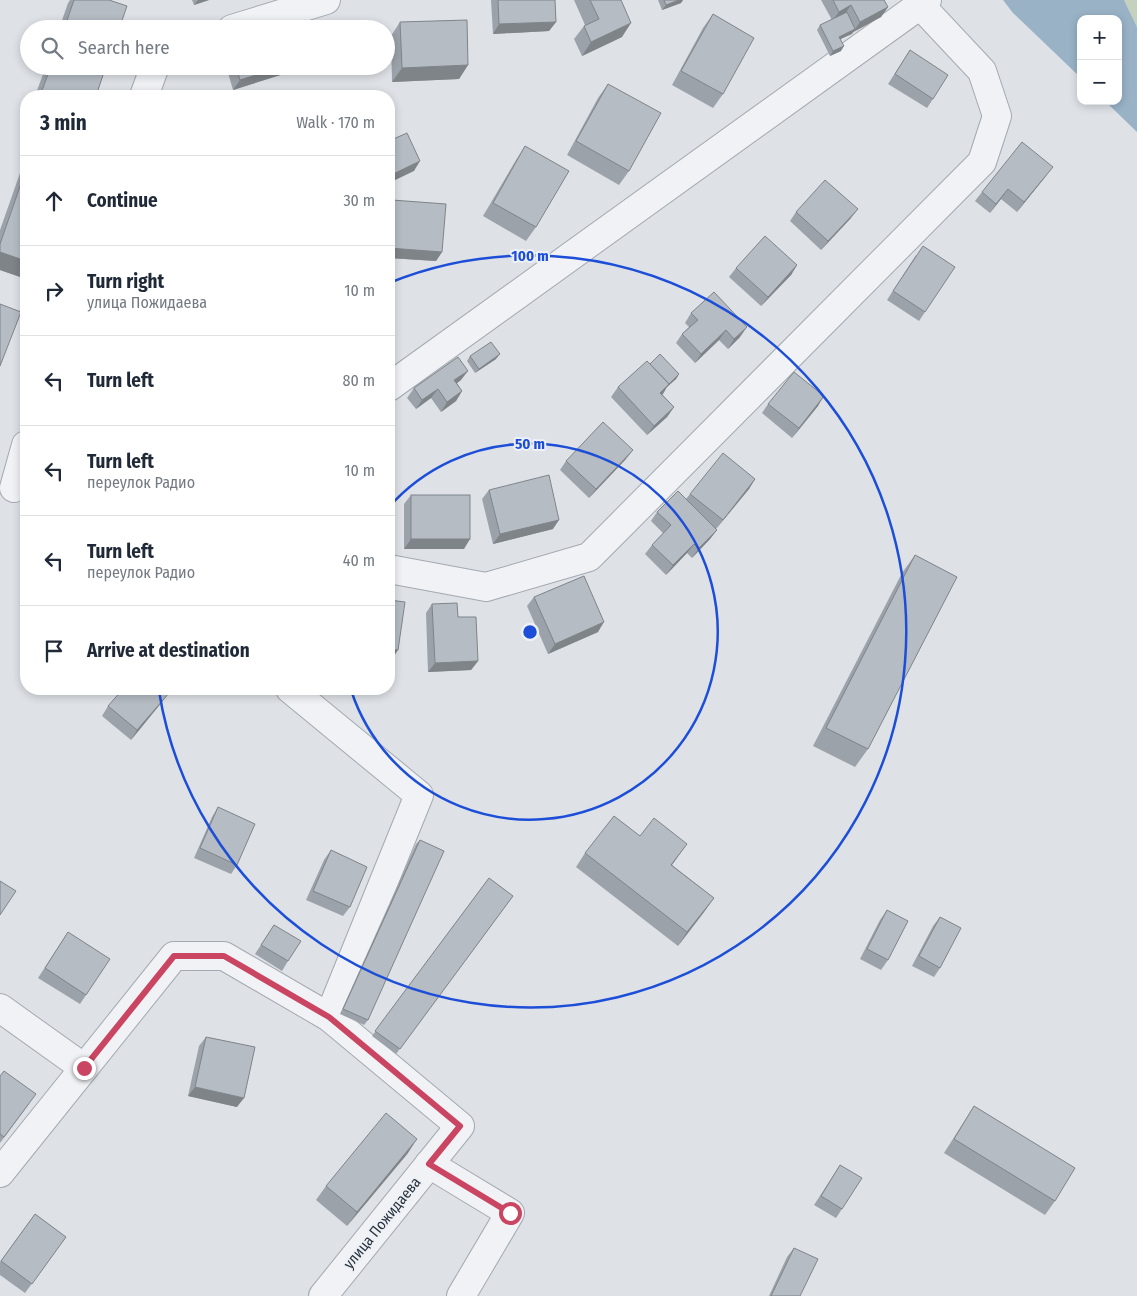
<!DOCTYPE html>
<html lang="en">
<head>
<meta charset="utf-8">
<style>
	:root { --surface:#fff; --page:#f2f2f3; --text:#1f2937; --muted:#747a83; --line:#e0e1e3 }
	body { margin:0; font-family:"Fira Sans Condensed",sans-serif; background:var(--page); color:var(--text) }
	.controls { position:absolute; right:15px; top:15px; display:grid; overflow:hidden; border-radius:10px; box-shadow:0 2px 8px #0003 }
	.controls button { width:45px; height:45px; display:grid; place-items:center; padding:0; border:0; border-bottom:1px solid var(--line); background:var(--surface); color:var(--text); font:25px sans-serif }
	.stop { position:absolute; width:15px; height:15px; margin:-11px; border:4px solid #ca4561; border-radius:50%; background:#fff }
	.stop.end { background:#ca4561; border-color:#fff; box-shadow:0 1px 5px #0008 }
	.list { margin:0; padding:0; list-style:none }
	h2 { display:flex; justify-content:space-between; align-items:center; height:65px; margin:0; padding:0 20px; font-size:21px }
	h2 small { font-size:16px; font-weight:400; color:var(--muted) }
	.list li { display:grid; grid-template-columns:32px 1fr auto; gap:15px; align-items:center; box-sizing:border-box; height:90px; padding:0 20px; border-top:1px solid var(--line) }
	.list b { display:block; font-size:19px; white-space:nowrap }
	.list p { margin:0; font-size:16px; white-space:nowrap; color:var(--muted) }
	.list em { font-size:16px; font-style:normal; color:var(--muted) }
	.icon { flex:none; width:28px; height:28px; fill:none; stroke:currentColor; stroke-width:2; stroke-linecap:round; stroke-linejoin:round }
	.map { position:relative; flex:none; width:1137px; height:1296px; overflow:hidden }
	.search { position:absolute; background:var(--surface); box-shadow:0 2px 8px #0003; left:20px; top:20px; width:375px; height:55px; display:flex; align-items:center; gap:12px; box-sizing:border-box; padding:0 18px; border-radius:28px; color:var(--muted); font-size:19px }
	.panel { position:absolute; background:var(--surface); box-shadow:0 2px 8px #0003; left:20px; top:90px; width:375px; height:605px; border-radius:20px }
	.map>svg:first-child { display:block }
	.green { fill:#c5d1bf }
	.water { fill:#99b2c6 }
	.lines { fill:none; stroke-linecap:round; stroke-linejoin:round }
	.minor-casing { stroke:#a4a9b1; stroke-width:30 }
	.minor { stroke:#f0f2f6; stroke-width:28 }
	.wall { fill:#9ca2a9 }
	.shaded-wall { fill:#7f8489 }
	.building { fill:#b5bcc4; stroke:#7f8489 }
	.route { stroke:#ca4561; stroke-width:6 }
	.ring { fill:none; stroke:#1d4ed8; stroke-width:2.5 }
	.labels { text-anchor:middle; dominant-baseline:central; stroke-width:4; stroke-linejoin:round; paint-order:stroke }
	.street-label { font-size:15px; fill:#28313d; stroke:#edf1f5 }
	.centre { fill:#1d4ed8; stroke:#edf1f5; stroke-width:2.5 }
	.ring-label { font-size:15px; text-anchor:middle; font-weight:bold; fill:#1d4ed8; stroke:#edf1f5; stroke-width:4; stroke-linejoin:round; paint-order:stroke }
</style>
</head>
<body>
<div class="map">
<svg width="1137" height="1296" viewBox="0 0 1137 1296">
	<rect width="100%" height="100%" fill="#dee2e7"/>
	<polygon class="green" points="1124,0 1137,0 1137,27"/>
	<polygon class="water" points="1003,0 1124,0 1137,27 1137,132 1105,101 1118,101 1118,19 1081,19 1081,78 1013,13"/>
	<g class="lines">
		<g class="minor-casing">
			<g id="minor">
				<polyline points="232,29 326,0"/>
				<polyline points="144,96 155,66"/>
				<polyline points="389,387 927,0"/>
				<polyline points="14,488 26,445"/>
				<polyline points="389,569 486,587 589,557 982,162 997,116 982,71 921,6"/>
				<polyline points="290,689 419,795 329,1017"/>
				<polyline points="0,1008 84,1068"/>
				<polyline points="429,1164 510,1213 461,1296"/>
				<polyline points="0,1173 174,956 224,956 329,1017 460,1126 323,1296"/>
			</g>
		</g>
		<use href="#minor" class="minor"/>
	</g>
	<g class="wall">
		<polygon points="70,0 109,0 119,29 59,29 68,3"/>
		<polygon points="192,0 209,0 194,5"/>
		<polygon points="491,0 555,0 556,22 549,31 493,34"/>
		<polygon points="574,0 621,0 622,37 582,56 574,39 584,26 585,25"/>
		<polygon points="658,0 683,0 681,3 662,10"/>
		<polygon points="821,0 884,0 888,7 881,17 841,39 841,51 830,56 817,30 820,25 832,20"/>
		<polygon points="713,14 723,94 713,108 672,85 703,28"/>
		<polygon points="400,22 468,65 459,79 392,82 391,36"/>
		<polygon points="910,50 933,99 927,108 888,84"/>
		<polygon points="46,66 106,66 96,96 35,96"/>
		<polygon points="226,66 309,66 233,90"/>
		<polygon points="608,84 629,171 619,185 567,155 598,98"/>
		<polygon points="525,146 536,227 526,241 483,216 516,160"/>
		<polygon points="26,156 26,279 0,270 0,230"/>
		<polygon points="1046,176 1017,212 1001,199 990,213 975,201 982,192"/>
		<polygon points="392,200 442,252 436,261 389,258 389,204"/>
		<polygon points="796,212 851,218 821,250 790,221"/>
		<polygon points="916,255 925,312 919,321 887,300"/>
		<polygon points="797,265 791,275 761,306 729,277 736,268"/>
		<polygon points="691,313 740,337 728,349 719,340 695,363 676,343 682,334 689,327 685,323"/>
		<polygon points="470,356 496,359 475,373 467,361"/>
		<polygon points="650,364 679,374 676,379 667,387 662,394 674,407 667,417 647,435 611,397 618,387"/>
		<polygon points="461,380 457,383 462,391 456,401 441,412 431,398 416,409 407,398 414,388"/>
		<polygon points="768,404 818,406 792,438 762,413"/>
		<polygon points="626,459 589,498 560,470 566,461"/>
		<polygon points="755,479 749,489 716,529 717,530 710,539 692,558 687,553 666,575 645,554 652,545 663,533 651,521 657,512 686,499 690,494"/>
		<polygon points="489,490 553,529 493,544 482,499"/>
		<polygon points="411,495 464,549 404,549 404,504"/>
		<polygon points="915,555 868,749 855,767 813,746 902,573"/>
		<polygon points="534,597 598,632 548,654 527,606"/>
		<polygon points="432,604 458,617 478,661 471,670 428,672 426,613"/>
		<polygon points="162,702 131,740 102,716 108,706"/>
		<polygon points="218,807 237,865 231,874 194,858 212,817"/>
		<polygon points="640,836 677,858 672,865 714,898 704,912 678,946 576,867 585,853"/>
		<polygon points="420,840 368,1020 364,1025 340,1014 416,844"/>
		<polygon points="331,850 350,907 343,916 306,900 324,860"/>
		<polygon points="489,878 513,896 396,1054 372,1036"/>
		<polygon points="887,910 888,960 881,970 860,959 880,920"/>
		<polygon points="940,917 940,968 934,977 912,966 933,926"/>
		<polygon points="274,925 288,961 282,971 255,954"/>
		<polygon points="68,932 86,995 80,1004 38,978"/>
		<polygon points="206,1037 237,1107 188,1096 199,1046"/>
		<polygon points="0,1076 29,1104 0,1143"/>
		<polygon points="974,1106 1055,1201 1045,1215 944,1153 965,1120"/>
		<polygon points="408,1153 347,1226 316,1200 326,1186"/>
		<polygon points="840,1165 842,1209 836,1218 814,1205"/>
		<polygon points="35,1214 66,1237 25,1293 0,1275 0,1262"/>
		<polygon points="794,1248 800,1296 769,1296 787,1257"/>
	</g>
	<g class="shaded-wall">
		<polygon points="198,0 209,0 194,5"/>
		<polygon points="679,0 683,0 681,3 662,10 666,5"/>
		<polygon points="851,5 844,15 832,21 839,12"/>
		<polygon points="888,7 881,17 853,32 860,22"/>
		<polygon points="556,22 549,31 493,34 499,24"/>
		<polygon points="631,23 622,37 582,56 591,42"/>
		<polygon points="855,29 852,34 836,41 839,37"/>
		<polygon points="844,46 841,51 830,56 833,51"/>
		<polygon points="468,65 459,79 392,82 402,68"/>
		<polygon points="285,66 309,66 233,90 240,80"/>
		<polygon points="420,161 414,171 389,183 389,176"/>
		<polygon points="1053,167 1046,176 1017,212 1024,202"/>
		<polygon points="1008,189 1001,199 990,213 996,204"/>
		<polygon points="858,209 851,218 821,250 828,241"/>
		<polygon points="389,248 442,252 436,261 389,258"/>
		<polygon points="0,252 26,261 26,279 0,270"/>
		<polygon points="797,265 791,275 761,306 768,297"/>
		<polygon points="747,327 740,337 728,349 734,339"/>
		<polygon points="726,330 719,340 695,363 701,354"/>
		<polygon points="500,354 496,359 475,373 479,369"/>
		<polygon points="468,371 461,380 448,390 454,380"/>
		<polygon points="679,374 676,379 667,387 663,394 654,402 660,393"/>
		<polygon points="438,389 431,398 416,409 422,400"/>
		<polygon points="462,391 456,401 441,412 447,402"/>
		<polygon points="824,396 818,406 792,438 799,428"/>
		<polygon points="674,407 667,417 647,435 654,426"/>
		<polygon points="633,450 626,459 589,498 596,489"/>
		<polygon points="755,479 749,489 716,529 723,520"/>
		<polygon points="559,520 553,529 493,544 500,534"/>
		<polygon points="717,530 710,539 692,558 699,548"/>
		<polygon points="411,539 470,539 464,549 404,549"/>
		<polygon points="694,544 687,553 666,575 673,565"/>
		<polygon points="604,622 598,632 548,654 555,644"/>
		<polygon points="389,649 398,650 392,659 389,659"/>
		<polygon points="478,661 471,670 428,672 435,663"/>
		<polygon points="169,693 162,702 131,740 137,730"/>
		<polygon points="687,844 677,858 661,879 671,865"/>
		<polygon points="714,898 704,912 678,946 687,932"/>
		<polygon points="195,1087 244,1098 237,1107 188,1096"/>
		<polygon points="417,1139 408,1153 347,1226 357,1212"/>
	</g>
	<g class="building">
		<polygon points="74,0 109,0 127,6 119,29 64,29"/>
		<polygon points="498,0 555,0 556,22 499,24"/>
		<polygon points="590,0 621,0 631,23 591,42 584,26 599,19"/>
		<polygon points="664,0 679,0 666,5"/>
		<polygon points="833,0 884,0 888,7 860,22 851,5 839,12"/>
		<polygon points="847,12 855,29 839,37 844,46 833,51 820,25"/>
		<polygon points="713,14 754,38 723,94 681,71"/>
		<polygon points="306,20 309,29 280,29"/>
		<polygon points="467,20 468,65 402,68 400,22"/>
		<polygon points="910,50 948,75 933,99 895,74"/>
		<polygon points="51,66 106,66 96,96 40,96"/>
		<polygon points="236,66 285,66 240,80"/>
		<polygon points="608,84 661,113 629,171 576,141"/>
		<polygon points="407,133 420,161 389,176 389,141"/>
		<polygon points="1022,142 1053,167 1024,202 1008,189 996,204 982,192"/>
		<polygon points="525,146 569,171 536,227 493,203"/>
		<polygon points="26,169 26,261 0,252 0,244"/>
		<polygon points="825,180 858,209 828,241 796,212"/>
		<polygon points="392,200 446,204 442,252 389,248"/>
		<polygon points="765,236 797,265 768,297 736,268"/>
		<polygon points="923,246 955,267 925,312 893,291"/>
		<polygon points="714,292 747,327 734,339 726,330 701,354 682,334 698,320 691,313"/>
		<polygon points="0,304 21,312 0,366"/>
		<polygon points="491,342 500,354 479,369 470,356"/>
		<polygon points="660,354 679,374 669,384 650,364"/>
		<polygon points="458,357 468,371 454,380 462,391 447,402 438,389 422,400 414,388"/>
		<polygon points="647,361 669,384 660,393 674,407 654,426 618,387"/>
		<polygon points="794,372 824,396 799,428 768,404"/>
		<polygon points="603,422 633,450 596,489 566,461"/>
		<polygon points="723,453 755,479 723,520 690,494"/>
		<polygon points="549,475 559,520 500,534 489,490"/>
		<polygon points="678,491 717,530 699,548 694,544 673,565 652,545 671,525 657,512"/>
		<rect x="411" y="495" width="59" height="44"/>
		<polygon points="915,555 957,577 868,749 826,728"/>
		<polygon points="584,576 604,622 555,644 534,597"/>
		<polygon points="389,600 405,602 398,650 389,649"/>
		<polygon points="457,603 458,617 476,617 478,661 435,663 432,604"/>
		<polygon points="123,689 164,689 169,693 137,730 108,706"/>
		<polygon points="218,807 255,824 237,865 200,848"/>
		<polygon points="614,816 640,836 654,818 687,844 671,865 714,898 687,932 585,853"/>
		<polygon points="420,840 444,851 368,1020 343,1009"/>
		<polygon points="331,850 367,867 350,907 313,891"/>
		<polygon points="489,878 513,896 400,1049 375,1031"/>
		<polygon points="0,881 16,891 0,915"/>
		<polygon points="887,910 908,921 888,960 867,949"/>
		<polygon points="940,917 961,928 940,968 919,956"/>
		<polygon points="274,925 301,941 288,961 261,945"/>
		<polygon points="68,932 110,959 86,995 45,968"/>
		<polygon points="206,1037 255,1047 244,1098 195,1087"/>
		<polygon points="4,1071 36,1094 4,1137 0,1134 0,1076"/>
		<polygon points="974,1106 1075,1168 1055,1201 954,1139"/>
		<polygon points="386,1113 417,1139 357,1212 326,1186"/>
		<polygon points="840,1165 862,1178 842,1209 821,1196"/>
		<polygon points="35,1214 66,1237 32,1284 1,1261"/>
		<polygon points="794,1248 818,1259 800,1296 771,1296"/>
	</g>
	<g class="lines">
		<polyline class="route" points="84,1068 174,956 224,956 329,1017 460,1126 429,1164 510,1213"/>
	</g>
	<g class="ring">
		<path d="M389 507A188 188 0 1 1 351 690"/>
		<path d="M389 283A376 376 0 1 1 159 691"/>
	</g>
	<g class="labels">
		<g class="street-label">
			<text transform="translate(382 1223) rotate(-51)">улица Пожидаева</text>
		</g>
	</g>
	<circle cx="530" cy="632" r="8" class="centre"/>
	<g class="ring-label">
		<text x="530" y="261">100 m</text>
		<text x="530" y="449">50 m</text>
	</g>
</svg>
<div class="controls">
<button>+</button>
<button>−</button>
</div>
<div class="stop" style="left:510px;top:1213px"></div>
<div class="stop end" style="left:84px;top:1068px"></div>
<div class="search"><svg class="icon" aria-label="search" viewBox="0 0 24 24"><circle cx="10" cy="10" r="6"/><path d="M15 15l6 6"/></svg>Search here</div>
<section class="panel">
<h2>3 min<small>Walk · 170 m</small></h2>
<ul class="list">
<li><svg class="icon" aria-label="ahead" viewBox="0 0 24 24"><path d="M12 20V5M6 11l6-6 6 6"/></svg><div><b>Continue</b></div><em>30 m</em></li>
<li><svg class="icon" aria-label="right" viewBox="0 0 24 24"><path d="M7 20v-9h11M14 6l5 5-5 5"/></svg><div><b>Turn right</b><p>улица Пожидаева</p></div><em>10 m</em></li>
<li><svg class="icon" aria-label="left" viewBox="0 0 24 24"><path d="M17 20v-9H6M10 6l-5 5 5 5"/></svg><div><b>Turn left</b></div><em>80 m</em></li>
<li><svg class="icon" aria-label="left" viewBox="0 0 24 24"><path d="M17 20v-9H6M10 6l-5 5 5 5"/></svg><div><b>Turn left</b><p>переулок Радио</p></div><em>10 m</em></li>
<li><svg class="icon" aria-label="left" viewBox="0 0 24 24"><path d="M17 20v-9H6M10 6l-5 5 5 5"/></svg><div><b>Turn left</b><p>переулок Радио</p></div><em>40 m</em></li>
<li><svg class="icon" aria-label="arrive" viewBox="0 0 24 24"><path d="M6 21V4h12l-3 4 3 4H6"/></svg><div><b>Arrive at destination</b></div></li>
</ul>
</section>
</div>
</body>
</html>
